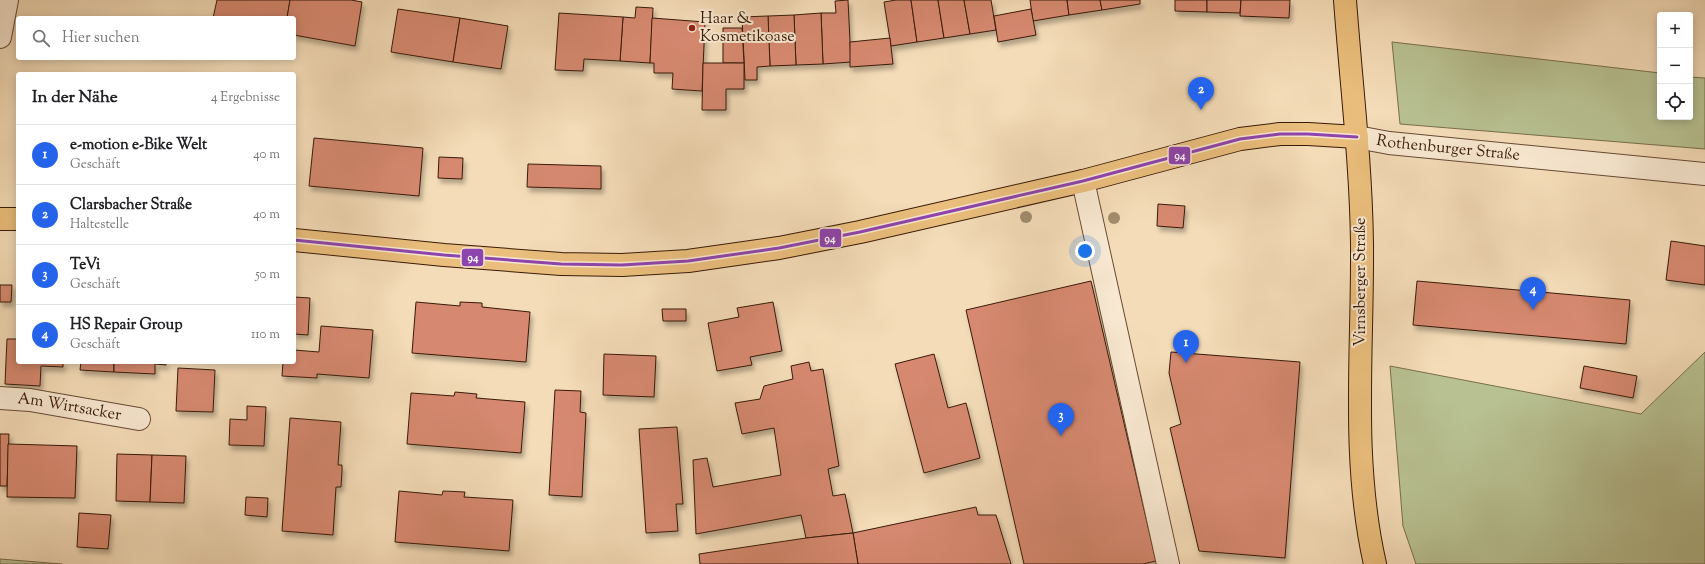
<!DOCTYPE html>
<html lang="de">
<head>
<meta charset="utf-8">
<style>
	:root { --surface:#fff; --page:#f6f6f6; --text:#202124; --muted:#757577; --line:#e0e0e0; --accent:#2563eb }
	body { margin:0; font-family:"Sorts Mill Goudy",serif; background:var(--page); color:var(--text) }
	.controls { position:absolute; right:12px; top:12px; display:grid; overflow:hidden; border-radius:4px; box-shadow:0 2px 10px #0003 }
	.controls button { width:36px; height:36px; display:grid; place-items:center; padding:0; border:0; border-bottom:1px solid var(--line); background:var(--surface); color:var(--text); font:20px sans-serif }
	.you { position:absolute; left:1085px; top:251px; width:14px; height:14px; margin:-10px; border:3px solid #fff; border-radius:50%; background:#1a73e8; box-shadow:0 0 0 6px #1a73e833 }
	.badge { display:grid; place-items:center; width:26px; height:26px; border-radius:50%; background:var(--accent); color:#fff; font-size:13px; font-weight:700 }
	.pin { position:absolute; translate:-50% -33px; filter:drop-shadow(0 1px 2px #0008) }
	.pin::after { content:''; position:absolute; top:21px; width:14px; height:12px; background:inherit; clip-path:polygon(0 0,100% 0,50% 100%) }
	.list { margin:0; padding:0; list-style:none }
	h2 { display:flex; justify-content:space-between; align-items:center; height:52px; margin:0; padding:0 16px; font-size:17px }
	h2 small { font-size:13px; font-weight:400; color:var(--muted) }
	.list li { display:grid; grid-template-columns:26px 1fr auto; gap:12px; align-items:center; box-sizing:border-box; height:60px; padding:0 16px; border-top:1px solid var(--line) }
	.list b { display:block; font-size:15px; white-space:nowrap }
	.list p { margin:0; font-size:13px; white-space:nowrap; color:var(--muted) }
	.list em { font-size:13px; font-style:normal; color:var(--muted) }
	.icon { flex:none; width:22px; height:22px; fill:none; stroke:currentColor; stroke-width:2; stroke-linecap:round; stroke-linejoin:round }
	.map { position:relative; flex:none; width:1705px; height:564px; overflow:hidden }
	.search { position:absolute; background:var(--surface); box-shadow:0 2px 10px #0003; left:16px; top:16px; width:280px; height:44px; display:flex; align-items:center; gap:10px; box-sizing:border-box; padding:0 14px; border-radius:4px; color:var(--muted); font-size:15px }
	.panel { position:absolute; background:var(--surface); box-shadow:0 2px 10px #0003; left:16px; top:72px; width:280px; height:292px; border-radius:4px }
	.map>svg:first-child { display:block }
	.green { fill:#b8c192; stroke:#786e4d }
	.building { fill:#d68970; stroke:#391a08; filter:url(#shadow) }
	.lines { fill:none; stroke-linecap:round; stroke-linejoin:round }
	.minor-casing { stroke:#684a34; stroke-width:24 }
	.major-casing { stroke:#391a08; stroke-width:24 }
	.minor { stroke:#f8e8d1; stroke-width:22 }
	.major { stroke:#eabe7c; stroke-width:22 }
	.bus-1-casing { stroke:#f8e8d1; stroke-width:6 }
	.bus-1 { stroke:#8e44ad; stroke-width:3 }
	.tree { fill:#a28d6e }
	.poi-dot { fill:#8f2418; stroke:#f8e8d1; stroke-width:1.5 }
	.labels { text-anchor:middle; dominant-baseline:central; stroke-width:4; stroke-linejoin:round; paint-order:stroke }
	.poi-label { font-size:16px; fill:#391a08; stroke:#f8e8d1; text-anchor:start }
	.street-label { font-size:16px; fill:#391a08; stroke:#f8e8d1 }
	.line-badge { stroke:#f8e8d1; stroke-width:1.5 }
	.badge-label { font-size:11px; text-anchor:middle; font-weight:bold; fill:#fff }
</style>
</head>
<body>
<div class="map">
<svg width="1705" height="564" viewBox="0 0 1705 564">
	<defs>
		<filter id="shadow"><feDropShadow dx="2.5" dy="4.5" stdDeviation="2" flood-color="#0004"/></filter>
	</defs>
	<rect width="100%" height="100%" fill="#f4dcb8"/>
	<filter id="stains"><feTurbulence type="fractalNoise" baseFrequency=".005" numOctaves="4"/><feColorMatrix values="0 0 0 0 .2 0 0 0 0 .09 0 0 0 0 .02 0 0 0 .5 -.17"/></filter>
	<radialGradient id="worn" r=".72"><stop offset=".6" stop-color="#630" stop-opacity="0"/><stop offset="1" stop-color="#630" stop-opacity=".3"/></radialGradient>
	<g class="green">
		<polygon points="1392,42 1660,73 1660,117 1690,117 1690,77 1705,78 1705,149 1400,124"/>
		<polygon points="1705,352 1705,564 1416,564 1403,526 1390,366 1641,414"/>
		<polygon points="0,559 62,564 0,564"/>
	</g>
	<g class="building">
		<polygon points="217,0 290,0 287,18 213,18"/>
		<polygon points="290,0 351,0 362,2 355,46 294,35 294,18 287,18"/>
		<polygon points="848,0 851,62 823,64 821,13 836,13 835,1"/>
		<polygon points="896,0 911,0 917,42 891,46 884,2"/>
		<polygon points="911,0 938,0 944,38 917,42"/>
		<polygon points="938,0 964,0 970,34 944,38"/>
		<polygon points="964,0 991,0 996,30 970,34"/>
		<polygon points="1030,0 1067,0 1069,15 1033,21"/>
		<polygon points="1067,0 1100,0 1102,10 1069,15"/>
		<polygon points="1100,0 1140,0 1140,4 1102,10"/>
		<polygon points="1175,0 1207,0 1207,12 1175,11"/>
		<polygon points="1207,0 1241,0 1240,13 1207,12"/>
		<polygon points="1241,0 1290,0 1289,18 1240,16"/>
		<polygon points="636,7 653,8 650,63 620,61 623,17 635,18"/>
		<polygon points="398,9 460,18 453,62 391,52"/>
		<polygon points="1031,9 1036,35 998,42 994,16"/>
		<polygon points="559,13 623,17 620,61 584,59 583,71 555,70"/>
		<polygon points="821,13 823,64 796,65 794,15"/>
		<polygon points="794,15 796,65 770,66 768,16"/>
		<polygon points="768,16 770,66 757,67 757,80 745,80 742,17"/>
		<polygon points="460,18 508,26 501,69 453,62"/>
		<polygon points="652,18 705,22 702,91 672,89 673,73 654,73 654,63 650,63"/>
		<polygon points="723,28 742,28 744,63 723,63"/>
		<polygon points="890,38 893,64 850,67 850,42"/>
		<polygon points="703,63 744,63 744,89 726,89 726,110 702,110"/>
		<polygon points="314,138 423,148 419,196 309,186"/>
		<polygon points="439,157 463,158 462,179 438,178"/>
		<polygon points="528,164 601,166 601,189 527,187"/>
		<polygon points="1158,204 1185,206 1183,228 1157,226"/>
		<polygon points="1671,241 1705,246 1705,285 1666,280"/>
		<polygon points="1091,281 1156,561 1143,564 1024,564 966,310"/>
		<polygon points="1417,281 1630,300 1626,344 1413,325"/>
		<polygon points="0,285 12,285 11,302 0,302"/>
		<polygon points="294,297 310,298 308,335 294,334"/>
		<polygon points="416,302 460,306 460,302 482,303 482,307 530,312 526,362 412,353"/>
		<polygon points="773,302 782,351 750,357 752,365 717,371 708,323 739,317 737,308"/>
		<polygon points="662,309 686,309 686,321 663,321"/>
		<polygon points="321,326 373,330 369,378 317,374 317,378 282,376 283,362 294,362 294,350 319,352"/>
		<polygon points="7,339 18,339 18,362 63,362 63,367 41,366 40,386 5,384"/>
		<polygon points="1171,352 1300,362 1285,558 1199,551 1170,428 1181,424 1169,373"/>
		<polygon points="604,354 656,356 654,397 603,395"/>
		<polygon points="934,354 948,408 966,403 980,458 924,473 895,364"/>
		<polygon points="81,362 114,362 114,372 80,370"/>
		<polygon points="114,362 166,362 166,365 155,364 155,374 114,372"/>
		<polygon points="809,362 811,371 823,369 839,466 828,469 833,496 845,494 853,533 806,538 801,515 696,534 693,460 707,458 713,487 781,475 774,428 742,434 735,403 760,399 764,386 793,379 791,366"/>
		<polygon points="1584,366 1637,376 1633,398 1580,388"/>
		<polygon points="178,368 215,370 213,412 176,411"/>
		<polygon points="555,390 581,391 580,412 586,413 582,497 549,495"/>
		<polygon points="455,392 477,394 476,398 525,402 521,453 407,444 411,393 454,396"/>
		<polygon points="247,406 266,407 264,446 229,445 230,419 247,420"/>
		<polygon points="290,418 341,422 338,465 342,465 342,471 341,487 336,487 333,535 282,531"/>
		<polygon points="677,427 683,504 676,504 678,531 646,533 639,429"/>
		<polygon points="0,434 9,434 7,486 0,486"/>
		<polygon points="8,444 77,446 75,498 7,497"/>
		<polygon points="117,454 152,455 150,502 116,501"/>
		<polygon points="152,455 186,456 184,503 150,502"/>
		<polygon points="399,491 442,495 443,491 465,492 464,497 513,500 509,551 395,542"/>
		<polygon points="246,497 268,498 267,517 245,515"/>
		<polygon points="976,507 978,515 996,515 1011,564 858,564 853,533"/>
		<polygon points="79,513 111,515 108,549 77,547"/>
		<polygon points="853,533 858,564 700,564 699,554 806,538"/>
	</g>
	<g class="lines">
		<g class="minor-casing">
			<g id="minor">
				<polyline points="0,37 7,0"/>
				<path id="s1" d="M1357 137 1389 143 1705 174"/>
				<polyline points="1083,181 1168,564"/>
				<path id="s2" d="M0 398 30 400 139 419"/>
			</g>
		</g>
		<g class="major-casing">
			<g id="major">
				<path d="M1345 0C1351 82 1361 163 1362 244 1363 351 1351 459 1375 564"/>
				<polyline points="0,219 18,219"/>
				<polyline points="294,240 444,255 561,264 622,265 688,261 779,248 860,232 1083,181 1240,139 1280,134 1308,134 1357,137"/>
			</g>
		</g>
		<use href="#minor" class="minor"/>
		<use href="#major" class="major"/>
		<g class="bus-1-casing">
			<polyline id="bus-1" points="294,240 444,255 561,264 622,265 688,261 779,248 860,232 1083,181 1240,139 1280,134 1308,134 1357,137"/>
		</g>
		<use href="#bus-1" class="bus-1"/>
	</g>
	<g class="tree">
		<circle cx="1026" cy="217" r="6"/>
		<circle cx="1114" cy="218" r="6"/>
	</g>
	<circle class="poi-dot" cx="692" cy="28" r="4"/>
	<g class="labels">
		<g class="poi-label">
			<text x="700" y="19">Haar &amp;<tspan x="700" dy="18">Kosmetikoase</tspan></text>
		</g>
		<g class="street-label">
			<text stroke="none"><textPath href="#s1" startOffset="92">Rothenburger Straße</textPath></text>
			<text transform="translate(1361 282) rotate(-90)">Virnsberger Straße</text>
			<text stroke="none"><textPath href="#s2" startOffset="70">Am Wirtsacker</textPath></text>
		</g>
	</g>
	<g class="line-badge">
		<rect x="1168" y="146" width="23" height="19" rx="4" fill="#8e44ad"/>
		<rect x="819" y="228" width="23" height="20" rx="4" fill="#8e44ad"/>
		<rect x="461" y="248" width="23" height="19" rx="4" fill="#8e44ad"/>
	</g>
	<g class="badge-label">
		<text x="1180" y="159">94</text>
		<text x="830" y="242">94</text>
		<text x="473" y="261">94</text>
	</g>
	<rect width="100%" height="100%" filter="url(#stains)"/>
	<rect width="100%" height="100%" fill="url(#worn)"/>
</svg>
<div class="controls">
<button>+</button>
<button>−</button>
<button><svg class="icon" aria-label="locate" viewBox="0 0 24 24"><circle cx="12" cy="12" r="6"/><path d="M12 2v4M12 18v4M2 12h4M18 12h4"/></svg></button>
</div>
<div class="you"></div>
<div class="pin badge" style="left:1186px;top:363px">1</div>
<div class="pin badge" style="left:1201px;top:110px">2</div>
<div class="pin badge" style="left:1061px;top:436px">3</div>
<div class="pin badge" style="left:1533px;top:310px">4</div>
<div class="search"><svg class="icon" aria-label="search" viewBox="0 0 24 24"><circle cx="10" cy="10" r="6"/><path d="M15 15l6 6"/></svg>Hier suchen</div>
<section class="panel">
<h2>In der Nähe<small>4 Ergebnisse</small></h2>
<ul class="list">
<li><span class="badge">1</span><div><b>e-motion e-Bike Welt</b><p>Geschäft</p></div><em>40 m</em></li>
<li><span class="badge">2</span><div><b>Clarsbacher Straße</b><p>Haltestelle</p></div><em>40 m</em></li>
<li><span class="badge">3</span><div><b>TeVi</b><p>Geschäft</p></div><em>50 m</em></li>
<li><span class="badge">4</span><div><b>HS Repair Group</b><p>Geschäft</p></div><em>110 m</em></li>
</ul>
</section>
</div>
</body>
</html>
